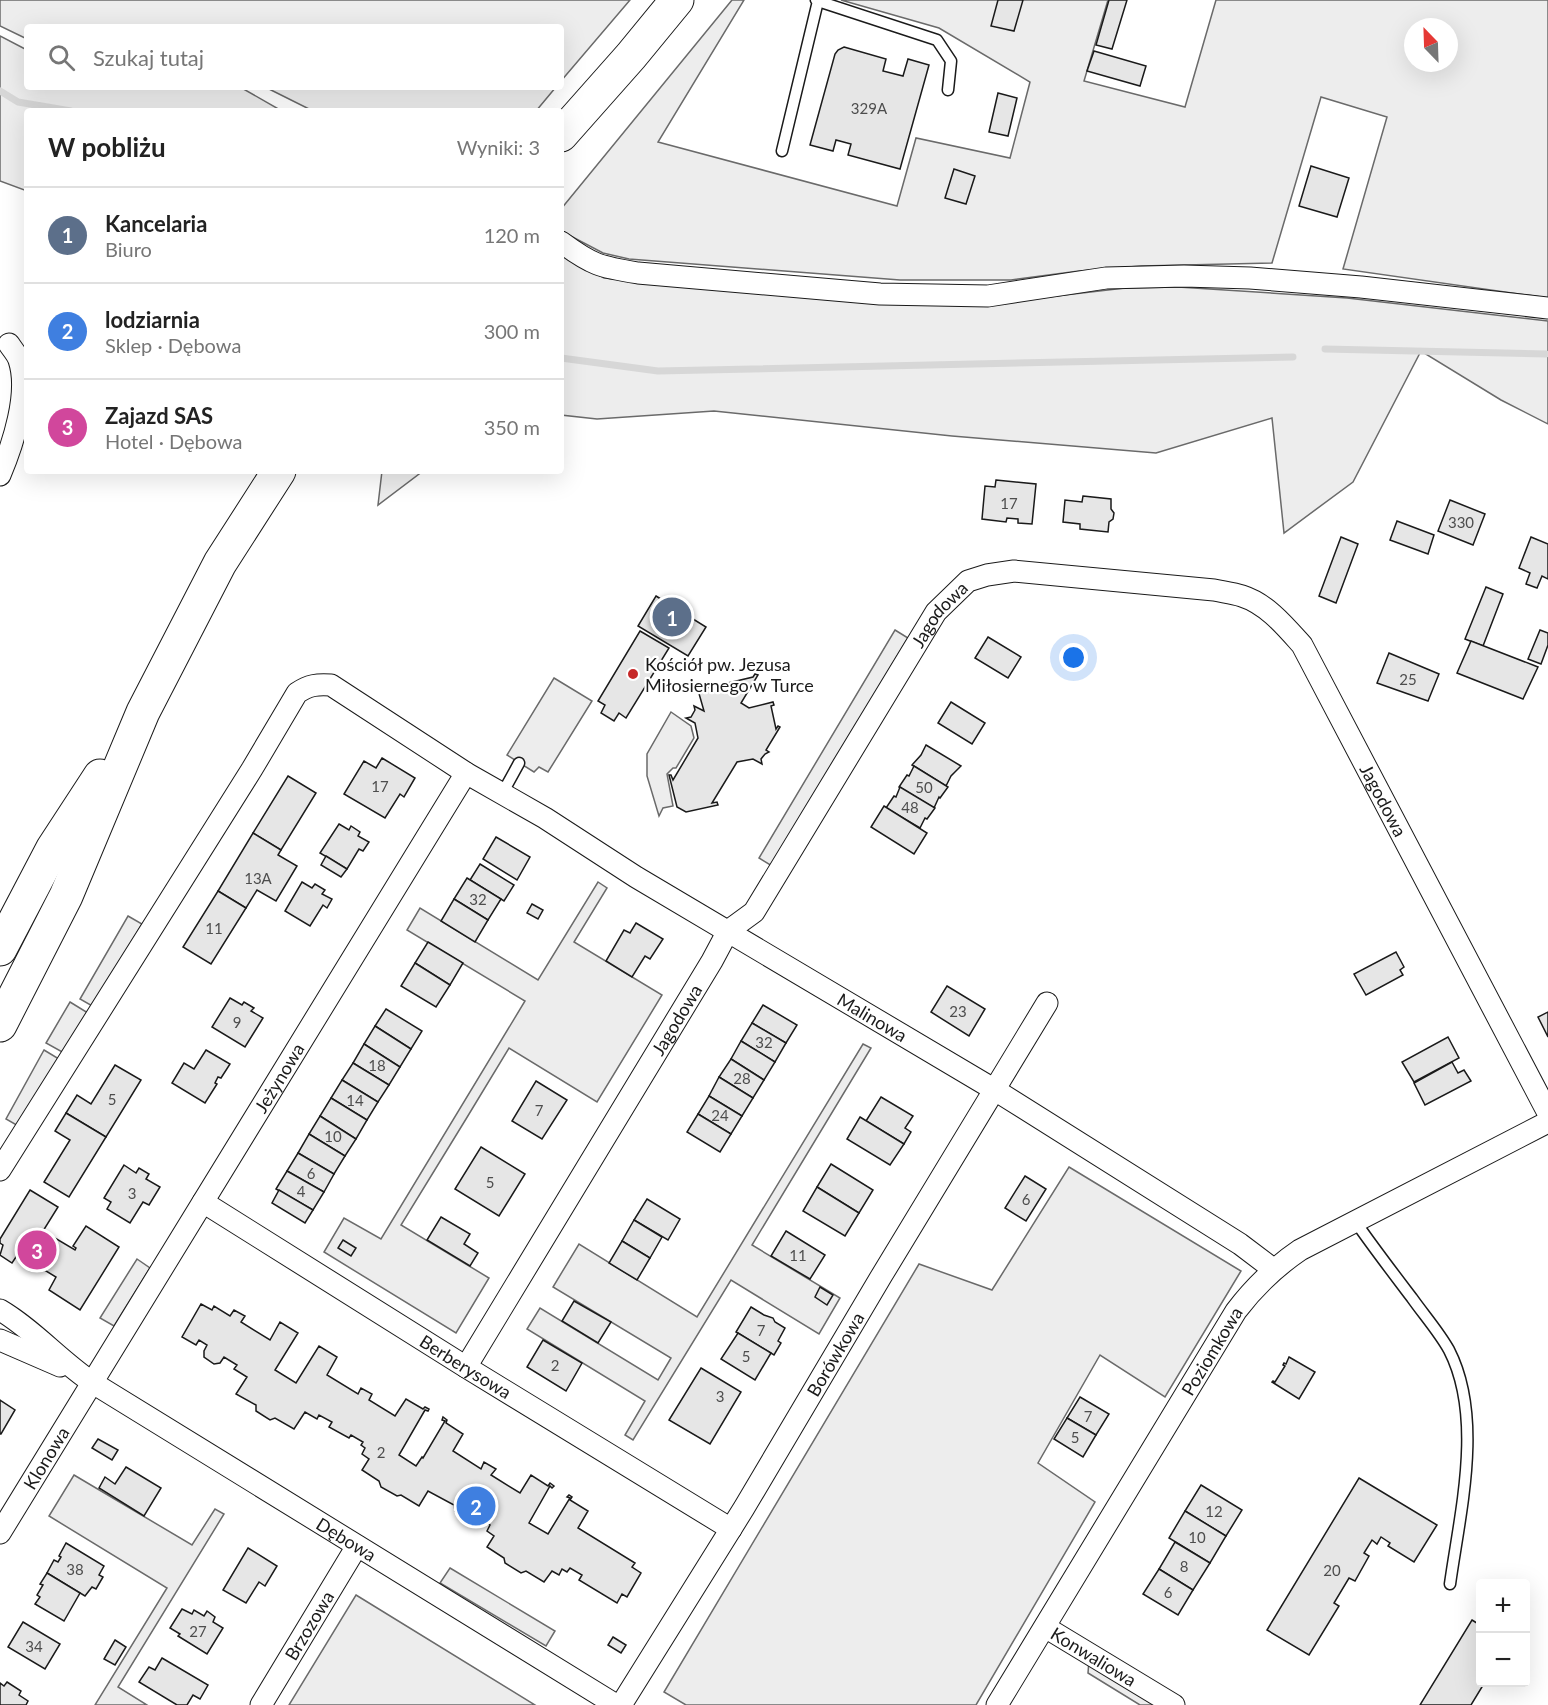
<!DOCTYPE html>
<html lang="pl">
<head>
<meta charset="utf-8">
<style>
	:root { --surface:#fff; --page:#f2f2f2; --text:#222; --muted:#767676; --line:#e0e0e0; --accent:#c62828 }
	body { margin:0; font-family:Lato,sans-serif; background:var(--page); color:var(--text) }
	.controls { position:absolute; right:18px; bottom:18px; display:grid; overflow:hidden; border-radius:6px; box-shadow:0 6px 24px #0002 }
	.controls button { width:54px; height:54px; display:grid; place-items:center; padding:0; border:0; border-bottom:2px solid var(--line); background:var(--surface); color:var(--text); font:30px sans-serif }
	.compass { position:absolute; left:1404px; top:18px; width:54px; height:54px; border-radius:50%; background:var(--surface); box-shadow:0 6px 24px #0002; rotate:337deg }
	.you { position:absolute; left:1074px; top:658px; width:21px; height:21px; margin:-15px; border:4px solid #fff; border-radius:50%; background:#1a73e8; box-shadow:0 0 0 9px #1a73e833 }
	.badge { display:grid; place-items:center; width:39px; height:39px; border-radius:50%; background:var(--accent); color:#fff; font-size:20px; font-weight:700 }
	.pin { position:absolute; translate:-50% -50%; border:3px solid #fff; box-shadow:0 2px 6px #0006 }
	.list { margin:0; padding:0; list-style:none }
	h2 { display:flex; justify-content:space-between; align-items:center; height:78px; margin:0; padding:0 24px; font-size:26px }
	h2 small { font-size:20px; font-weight:400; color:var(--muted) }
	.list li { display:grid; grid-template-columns:39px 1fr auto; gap:18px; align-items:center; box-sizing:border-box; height:96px; padding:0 24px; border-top:2px solid var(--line) }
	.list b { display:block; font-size:22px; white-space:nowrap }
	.list p { margin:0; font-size:20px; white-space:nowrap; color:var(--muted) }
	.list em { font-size:20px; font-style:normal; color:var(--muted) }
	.icon { flex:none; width:33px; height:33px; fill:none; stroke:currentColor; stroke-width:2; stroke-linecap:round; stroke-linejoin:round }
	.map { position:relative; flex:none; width:1548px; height:1705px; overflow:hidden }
	.search { position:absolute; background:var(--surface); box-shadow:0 6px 24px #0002; left:24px; top:24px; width:540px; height:66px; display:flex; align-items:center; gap:15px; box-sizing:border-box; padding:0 21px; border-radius:6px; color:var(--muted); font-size:22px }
	.panel { position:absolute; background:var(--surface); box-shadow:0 6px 24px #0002; left:24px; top:108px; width:540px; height:366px; border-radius:6px }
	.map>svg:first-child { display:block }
	.built { fill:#ededed; stroke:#6a6a6a; stroke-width:1.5; fill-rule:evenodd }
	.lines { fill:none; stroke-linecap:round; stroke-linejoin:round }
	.stream { stroke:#d7d7d7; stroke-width:7 }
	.building { fill:#e6e6e6; stroke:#1a1a1a; stroke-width:1.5 }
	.lane-casing { stroke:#1a1a1a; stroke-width:13 }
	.street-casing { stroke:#1a1a1a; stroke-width:23 }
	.primary-casing { stroke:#1a1a1a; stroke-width:35 }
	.lane { stroke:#fff; stroke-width:10 }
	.street { stroke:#fff; stroke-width:21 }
	.primary { stroke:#fff; stroke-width:33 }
	.poi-dot { fill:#c62828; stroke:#fff; stroke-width:2 }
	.labels { text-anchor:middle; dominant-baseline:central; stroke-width:4.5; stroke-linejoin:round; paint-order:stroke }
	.number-label { font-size:15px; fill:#4d4d4d }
	.street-label { font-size:18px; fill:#1a1a1a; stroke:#fff }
	.poi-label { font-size:18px; fill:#1a1a1a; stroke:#fff; text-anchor:start }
</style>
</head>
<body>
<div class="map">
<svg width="1548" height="1705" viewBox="0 0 1548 1705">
	<rect width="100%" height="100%" fill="#fff"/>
	<g class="built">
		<polygon points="0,0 630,0 561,81 561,27 27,27 27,39 0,26"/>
		<path d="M732 0H744L658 142 897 206 916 138 1010 158 1030 82 939 28 841 0H1108L1084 81 1185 107 1216 0H1548V298L1343 269 1387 117 1321 97 1272 263 1141 266 1079 271 1011 280H900L629 259 603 253 561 231V209ZM1413 27H1449V63H1413Z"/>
		<polygon points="0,36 27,50 27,87 240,87 282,111 27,111 27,191 0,181"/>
		<polygon points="265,87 556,87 536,111 313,111"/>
		<polygon points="561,253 604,278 845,298 1022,300 1125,288 1178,287 1347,298 1548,321 1548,424 1501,400 1421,351 1353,482 1284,533 1272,418 1156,453 952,436 714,411 597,419 561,415"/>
		<polygon points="382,471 423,471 378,505"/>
		<polygon points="895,630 908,638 772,866 759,858"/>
		<polygon points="554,678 592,701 548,772 539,767 534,772 507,755"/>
		<polygon points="671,712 691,726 694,738 676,768 673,768 667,774 673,806 663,808 659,816 647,776 647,754"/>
		<polygon points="598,882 607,888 574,942 662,995 597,1102 509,1048 466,1119 401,1225 489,1278 456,1333 324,1252 344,1218 381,1239 525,1001 407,930 420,908 538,980"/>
		<polygon points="128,916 142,924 94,1007 80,999"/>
		<polygon points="70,1002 88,1013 64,1053 46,1043"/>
		<polygon points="863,1044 871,1048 752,1245 840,1298 819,1334 731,1280 633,1440 625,1435 645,1401 527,1329 540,1308 658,1380 671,1358 553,1287 579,1244 697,1317"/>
		<polygon points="44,1050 59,1059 20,1127 6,1119"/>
		<polygon points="1069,1167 1241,1271 1165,1397 1100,1355 1038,1463 1095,1502 976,1705 686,1705 664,1692 919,1264 992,1290"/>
		<polygon points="137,1259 150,1268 114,1326 100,1318"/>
		<polygon points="74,1475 192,1545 215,1509 224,1514 118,1687 147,1705 95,1705 167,1588 49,1516"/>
		<polygon points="450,1568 555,1631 546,1646 440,1583"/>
		<polygon points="356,1595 535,1705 289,1705"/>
		<polygon points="1089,1660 1164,1705 1140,1705 1088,1673"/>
	</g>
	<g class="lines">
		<g class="stream">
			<polyline points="0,91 18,102 71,111"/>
			<polyline points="1325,349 1546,354"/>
			<polyline points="561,358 658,371 1293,357"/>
		</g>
	</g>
	<g class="building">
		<polygon points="998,0 1023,0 1014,31 991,26"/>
		<polygon points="1109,0 1127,0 1112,49 1096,45"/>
		<polygon points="844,47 886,59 883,71 903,76 908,59 929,65 900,169 848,155 851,144 836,140 833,151 810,145 835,54 838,50"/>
		<polygon points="1094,51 1146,66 1140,86 1087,71"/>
		<polygon points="998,93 1017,98 1008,136 989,132"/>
		<polygon points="1311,166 1349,178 1337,217 1299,206"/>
		<polygon points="954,169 975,176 966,204 945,198"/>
		<polygon points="996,480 1036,484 1032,524 1018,523 1018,519 1007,518 1006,522 982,519 985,486 995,487"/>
		<polygon points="1083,496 1111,499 1111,509 1114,513 1113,519 1109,522 1108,532 1080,529 1080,524 1063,522 1065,500 1082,502"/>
		<polygon points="1450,500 1485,514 1473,545 1438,531"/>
		<polygon points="1397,521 1434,535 1428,554 1390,540"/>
		<polygon points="1341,537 1358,544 1336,603 1319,596"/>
		<polygon points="1531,537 1548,544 1548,579 1542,576 1537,588 1526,584 1530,573 1519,568"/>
		<polygon points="1486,587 1503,594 1483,646 1465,639"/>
		<polygon points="656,596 706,627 688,656 638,626"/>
		<polygon points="1540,630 1548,633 1548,645 1541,664 1528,659"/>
		<polygon points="640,631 669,648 626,718 619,713 614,721 601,713 605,705 598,701"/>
		<polygon points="988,637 1021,657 1008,678 975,658"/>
		<polygon points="1471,641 1538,667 1523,699 1457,673"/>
		<polygon points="1389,653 1439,674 1428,701 1377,683"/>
		<polygon points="755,674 758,675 741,703 749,708 773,702 774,705 771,706 776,729 778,726 780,727 766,750 769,752 765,754 761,759 762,764 753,759 737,762 712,803 717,802 718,805 686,812 677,807 669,775 671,775 673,780 698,738 695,723 686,718 691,717 695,710 694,706 704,711 698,690 753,677"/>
		<polygon points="951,702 985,723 972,744 938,723"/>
		<polygon points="926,745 961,766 951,776 946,786 912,765 921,755"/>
		<polygon points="382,758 415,778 404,797 400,794 385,818 344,794 364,761 376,768"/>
		<polygon points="914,766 948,787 940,798 939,797 934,808 899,787 907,775 909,776"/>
		<polygon points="288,776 316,793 281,850 253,833"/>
		<polygon points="900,787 935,808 927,819 925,818 920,828 886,808 894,796 896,797"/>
		<polygon points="884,806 927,833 914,854 871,827"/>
		<polygon points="339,824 349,830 351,826 360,832 358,836 369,842 363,851 359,849 347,869 320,853"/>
		<polygon points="253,833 281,850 278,855 297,866 276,901 257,890 246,908 218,891"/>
		<polygon points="496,837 530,857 517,880 483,859"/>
		<polygon points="326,856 347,869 341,877 321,865"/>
		<polygon points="480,864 514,885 504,901 470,880"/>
		<polygon points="467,878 501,899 488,920 454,899"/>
		<polygon points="302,882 312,888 315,884 325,890 322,894 332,899 327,908 323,905 310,926 285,911"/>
		<polygon points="218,891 246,908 211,964 183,947"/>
		<polygon points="454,899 488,920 475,942 441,921"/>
		<polygon points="532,904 543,910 538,919 527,913"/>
		<polygon points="636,923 663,939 650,959 645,956 632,977 606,961 624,930 630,933"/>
		<polygon points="428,942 463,963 450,985 415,963"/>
		<polygon points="1396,952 1404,967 1400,970 1403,975 1366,995 1354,974"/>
		<polygon points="415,963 450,985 436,1007 401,986"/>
		<polygon points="947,986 985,1009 969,1036 931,1012"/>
		<polygon points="230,998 242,1005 244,1002 254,1008 251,1011 263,1018 245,1047 212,1027"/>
		<polygon points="763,1005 797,1025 786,1043 752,1023"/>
		<polygon points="386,1009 422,1031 411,1049 375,1026"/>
		<polygon points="1548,1012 1548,1037 1538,1017"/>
		<polygon points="752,1023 786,1043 775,1062 741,1041"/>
		<polygon points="375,1026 411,1049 400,1067 364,1044"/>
		<polygon points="1448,1037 1459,1058 1414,1082 1402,1062"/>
		<polygon points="741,1041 775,1062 764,1080 731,1059"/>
		<polygon points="364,1044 400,1067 389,1085 353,1063"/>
		<polygon points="206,1050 230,1064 221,1078 218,1077 215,1083 217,1084 205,1103 172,1083 184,1063 194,1069"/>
		<polygon points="731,1059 764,1080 753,1098 719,1077"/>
		<polygon points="1452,1062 1458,1073 1464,1070 1471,1081 1425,1105 1414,1083"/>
		<polygon points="353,1063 389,1085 378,1102 342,1080"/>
		<polygon points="115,1065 141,1080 106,1137 66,1113 77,1095 91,1104"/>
		<polygon points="719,1077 753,1098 742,1116 709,1096"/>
		<polygon points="342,1080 378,1102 367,1120 331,1098"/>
		<polygon points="536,1081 567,1100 542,1139 512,1121"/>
		<polygon points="709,1096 742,1116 731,1134 698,1114"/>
		<polygon points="881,1097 913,1116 905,1128 911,1132 904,1144 866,1121"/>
		<polygon points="331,1098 367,1120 356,1139 320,1116"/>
		<polygon points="66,1113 106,1137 69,1197 44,1182 70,1140 55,1131"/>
		<polygon points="698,1114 731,1134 720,1152 687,1132"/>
		<polygon points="320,1116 356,1139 345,1156 309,1134"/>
		<polygon points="860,1117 904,1144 890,1165 847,1139"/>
		<polygon points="309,1134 345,1156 334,1174 298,1153"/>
		<polygon points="481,1147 525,1174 499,1216 455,1189"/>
		<polygon points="298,1153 334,1174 324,1192 287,1171"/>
		<polygon points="831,1164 873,1190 859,1213 817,1187"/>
		<polygon points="124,1165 136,1173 139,1168 149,1174 146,1179 160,1187 149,1205 143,1202 130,1223 107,1209 111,1202 104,1198"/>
		<polygon points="287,1171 324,1192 313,1210 276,1189"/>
		<polygon points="1025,1176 1046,1189 1026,1221 1005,1208"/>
		<polygon points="817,1187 859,1213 845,1236 803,1211"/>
		<polygon points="30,1190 58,1207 43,1231 75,1250 76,1248 73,1246 86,1226 119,1247 80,1310 49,1290 56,1277 18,1254 12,1263 0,1255 3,1245 0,1243 0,1239"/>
		<polygon points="279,1190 313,1210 305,1223 272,1203"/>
		<polygon points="647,1199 680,1219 668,1240 634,1220"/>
		<polygon points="441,1217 470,1234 464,1244 478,1253 470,1266 427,1240"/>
		<polygon points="634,1220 662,1237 650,1258 622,1241"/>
		<polygon points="786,1231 825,1255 810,1279 771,1256"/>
		<polygon points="343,1240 356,1248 351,1256 338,1248"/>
		<polygon points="622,1241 650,1258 637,1280 609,1263"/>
		<polygon points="820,1287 833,1295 827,1305 815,1297"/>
		<polygon points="574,1301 611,1322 598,1343 562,1321"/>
		<polygon points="201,1304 212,1310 214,1306 230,1316 234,1310 245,1316 241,1322 270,1340 280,1322 298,1333 275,1370 296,1383 319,1346 337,1357 327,1375 358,1394 361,1388 372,1394 369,1400 395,1416 406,1399 423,1409 425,1407 429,1409 428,1411 425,1410 399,1455 416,1466 422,1457 423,1458 445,1421 442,1420 443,1417 447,1420 446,1423 463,1434 453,1451 481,1469 484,1462 496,1469 491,1475 520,1493 531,1475 548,1486 550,1483 554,1486 552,1488 550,1486 529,1523 548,1534 570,1498 567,1497 569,1495 572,1497 570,1500 588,1511 578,1528 635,1563 632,1567 641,1573 627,1597 622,1594 617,1603 579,1580 582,1575 570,1568 567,1572 562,1569 559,1575 552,1571 544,1582 526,1571 521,1573 505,1563 504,1558 487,1547 494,1536 487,1531 490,1525 486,1522 472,1515 466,1518 455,1511 454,1505 428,1491 419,1506 401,1495 397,1496 381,1487 379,1481 362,1470 369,1459 362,1454 365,1448 361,1445 363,1442 351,1435 349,1438 329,1427 332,1422 319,1415 317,1419 305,1412 294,1429 275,1418 270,1420 256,1411 256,1405 236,1394 247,1377 234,1369 237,1365 224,1357 220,1363 214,1364 204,1357 204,1351 207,1345 199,1340 196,1345 182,1337"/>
		<polygon points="751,1307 764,1315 773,1318 775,1322 785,1328 778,1341 781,1343 774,1355 736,1332"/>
		<polygon points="738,1333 771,1353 755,1380 721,1359"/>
		<polygon points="543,1340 582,1363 566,1391 527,1367"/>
		<polygon points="1289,1357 1315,1372 1299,1399 1272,1382 1273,1381 1275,1382 1285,1366 1283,1365 1284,1363 1286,1364"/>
		<polygon points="701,1368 741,1392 710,1444 669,1420"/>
		<polygon points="1080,1397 1109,1414 1096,1435 1067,1418"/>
		<polygon points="0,1400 15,1410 1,1434 0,1434"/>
		<polygon points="1067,1418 1096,1435 1083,1457 1054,1439"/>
		<polygon points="98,1439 118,1450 112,1460 92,1448"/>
		<polygon points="126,1467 161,1488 144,1516 99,1488 105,1477 115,1484"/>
		<polygon points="1359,1478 1437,1525 1414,1562 1388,1546 1390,1543 1381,1537 1377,1544 1372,1540 1364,1553 1369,1556 1355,1581 1349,1578 1334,1603 1339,1606 1309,1655 1267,1630"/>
		<polygon points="1201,1485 1242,1510 1226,1536 1185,1511"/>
		<polygon points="1185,1511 1226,1536 1210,1563 1169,1538"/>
		<polygon points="1175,1542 1210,1563 1193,1590 1159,1569"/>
		<polygon points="66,1543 104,1566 99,1575 103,1577 96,1589 92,1587 85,1596 47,1573 54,1560 58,1562 61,1557 59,1556"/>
		<polygon points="248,1548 277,1566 265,1586 259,1582 246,1603 223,1590"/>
		<polygon points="1159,1569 1193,1590 1178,1615 1143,1594"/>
		<polygon points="47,1573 80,1593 64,1621 35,1604 40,1597 37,1595 43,1585 40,1584"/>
		<polygon points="182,1609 192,1614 194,1610 204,1616 207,1611 215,1617 213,1622 223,1628 207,1654 178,1636 180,1634 170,1628"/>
		<polygon points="1472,1620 1480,1625 1480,1682 1485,1682 1471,1705 1420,1705"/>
		<polygon points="23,1622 60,1644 45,1669 8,1647"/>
		<polygon points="613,1637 626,1645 621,1653 608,1645"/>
		<polygon points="115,1640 126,1647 115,1665 104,1659"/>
		<polygon points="162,1658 208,1685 200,1699 193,1695 187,1705 177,1705 139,1682 149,1667 155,1670"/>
		<polygon points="7,1682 21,1691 19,1695 28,1701 26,1705 0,1705 0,1683 4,1686"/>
	</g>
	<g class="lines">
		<g class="lane-casing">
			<g id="lane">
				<polyline points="818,1 937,40 951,61 948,90"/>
				<polyline points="782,151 818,1 816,0"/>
				<polyline points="502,794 519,763"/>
				<path d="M1355 1221C1373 1247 1393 1273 1412 1298 1424 1315 1439 1332 1449 1350 1484 1418 1460 1512 1450 1584"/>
			</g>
		</g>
		<g class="street-casing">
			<g id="street">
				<path d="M561 242C592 265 600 267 638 273L880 294 988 296 1106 278 1184 276 1250 278 1361 287 1548 308"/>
				<path d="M0 475C13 444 30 393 19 360 17 354 12 349 9 344"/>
				<path id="s1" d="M0 1170 252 769 297 693C309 685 317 684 331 685L466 773 545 818 636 877 995 1090 1240 1244 1273 1269"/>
				<path id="s2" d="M203 1202 466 1367 731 1529"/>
				<path id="s3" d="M0 1310C34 1330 60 1361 93 1383L616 1705"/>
				<polyline points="0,1340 60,1366"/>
				<path id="s4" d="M466 1367 712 961 728 931 754 912 936 612 968 581 987 575 1014 571 1214 590C1223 592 1233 593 1242 596 1267 604 1285 626 1302 645L1548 1113"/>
				<path id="s5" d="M0 1533 466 773"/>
				<path id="s6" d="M1045 1627 1174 1705"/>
				<path id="s7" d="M261 1705 357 1546"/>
				<path id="s8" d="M621 1705 744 1508 882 1275 1047 1003"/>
				<path id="s9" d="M997 1705 1236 1311C1255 1286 1275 1267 1300 1250L1548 1122"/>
			</g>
		</g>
		<g class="primary-casing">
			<g id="primary">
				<polyline points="561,135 631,56 677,0"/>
				<polyline points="0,949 53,848 100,776"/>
				<polyline points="0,1025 66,896 143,712 220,563 279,471"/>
			</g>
		</g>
		<use href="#lane" class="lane"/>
		<use href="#street" class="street"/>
		<use href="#primary" class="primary"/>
	</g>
	<circle class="poi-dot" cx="633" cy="674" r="6"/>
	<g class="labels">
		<g class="number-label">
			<text x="869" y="108">329A</text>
			<text x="1009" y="503">17</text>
			<text x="1461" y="522">330</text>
			<text x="1408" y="679">25</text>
			<text x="380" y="786">17</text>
			<text x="924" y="787">50</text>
			<text x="910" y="807">48</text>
			<text x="258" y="878">13A</text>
			<text x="478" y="899">32</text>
			<text x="214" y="928">11</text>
			<text x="958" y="1011">23</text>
			<text x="237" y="1022">9</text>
			<text x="764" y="1042">32</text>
			<text x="377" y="1065">18</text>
			<text x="742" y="1078">28</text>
			<text x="112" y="1099">5</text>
			<text x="355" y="1100">14</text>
			<text x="539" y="1110">7</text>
			<text x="720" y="1115">24</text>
			<text x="333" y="1136">10</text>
			<text x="311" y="1173">6</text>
			<text x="490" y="1182">5</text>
			<text x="301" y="1191">4</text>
			<text x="132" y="1193">3</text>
			<text x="1026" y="1199">6</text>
			<text x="798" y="1255">11</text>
			<text x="761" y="1330">7</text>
			<text x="746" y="1356">5</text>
			<text x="555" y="1365">2</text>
			<text x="720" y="1396">3</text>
			<text x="1088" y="1416">7</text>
			<text x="1075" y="1437">5</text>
			<text x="381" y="1452">2</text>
			<text x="1214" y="1511">12</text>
			<text x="1197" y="1537">10</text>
			<text x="1184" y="1566">8</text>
			<text x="75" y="1569">38</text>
			<text x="1332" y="1570">20</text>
			<text x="1168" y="1592">6</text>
			<text x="198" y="1631">27</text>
			<text x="34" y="1646">34</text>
		</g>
		<g class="street-label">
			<text stroke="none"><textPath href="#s4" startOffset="892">Jagodowa</textPath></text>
			<text stroke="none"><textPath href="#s4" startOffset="1467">Jagodowa</textPath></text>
			<text stroke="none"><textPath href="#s1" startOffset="1233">Malinowa</textPath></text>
			<text stroke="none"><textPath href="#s4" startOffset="406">Jagodowa</textPath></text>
			<text stroke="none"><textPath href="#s5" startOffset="534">Jeżynowa</textPath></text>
			<text stroke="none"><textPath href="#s9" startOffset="414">Poziomkowa</textPath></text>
			<text stroke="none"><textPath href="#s8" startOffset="411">Borówkowa</textPath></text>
			<text stroke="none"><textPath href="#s2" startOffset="310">Berberysowa</textPath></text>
			<text stroke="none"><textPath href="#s5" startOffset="88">Klonowa</textPath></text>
			<text stroke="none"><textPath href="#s3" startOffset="416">Dębowa</textPath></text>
			<text stroke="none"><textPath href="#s7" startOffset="93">Brzozowa</textPath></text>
			<text stroke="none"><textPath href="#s6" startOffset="57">Konwaliowa</textPath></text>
		</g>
		<g class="poi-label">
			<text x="645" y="664">Kościół pw. Jezusa<tspan x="645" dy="21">Miłosiernego w Turce</tspan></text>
		</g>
	</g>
</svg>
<div class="controls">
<button>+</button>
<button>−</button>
</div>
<svg class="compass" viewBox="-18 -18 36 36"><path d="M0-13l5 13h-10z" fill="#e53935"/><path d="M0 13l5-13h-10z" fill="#767676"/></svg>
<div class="you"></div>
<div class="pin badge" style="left:672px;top:617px;background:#5c6f8a">1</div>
<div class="pin badge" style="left:476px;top:1506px;background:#3f7fe0">2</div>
<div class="pin badge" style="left:37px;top:1250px;background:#d1479c">3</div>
<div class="search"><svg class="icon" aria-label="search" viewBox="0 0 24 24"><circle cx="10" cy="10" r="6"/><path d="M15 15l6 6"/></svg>Szukaj tutaj</div>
<section class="panel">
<h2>W pobliżu<small>Wyniki: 3</small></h2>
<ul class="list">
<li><span class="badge" style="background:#5c6f8a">1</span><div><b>Kancelaria</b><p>Biuro</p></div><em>120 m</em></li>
<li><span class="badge" style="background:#3f7fe0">2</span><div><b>lodziarnia</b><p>Sklep · Dębowa</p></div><em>300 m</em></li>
<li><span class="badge" style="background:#d1479c">3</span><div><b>Zajazd SAS</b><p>Hotel · Dębowa</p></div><em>350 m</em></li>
</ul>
</section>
</div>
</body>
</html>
